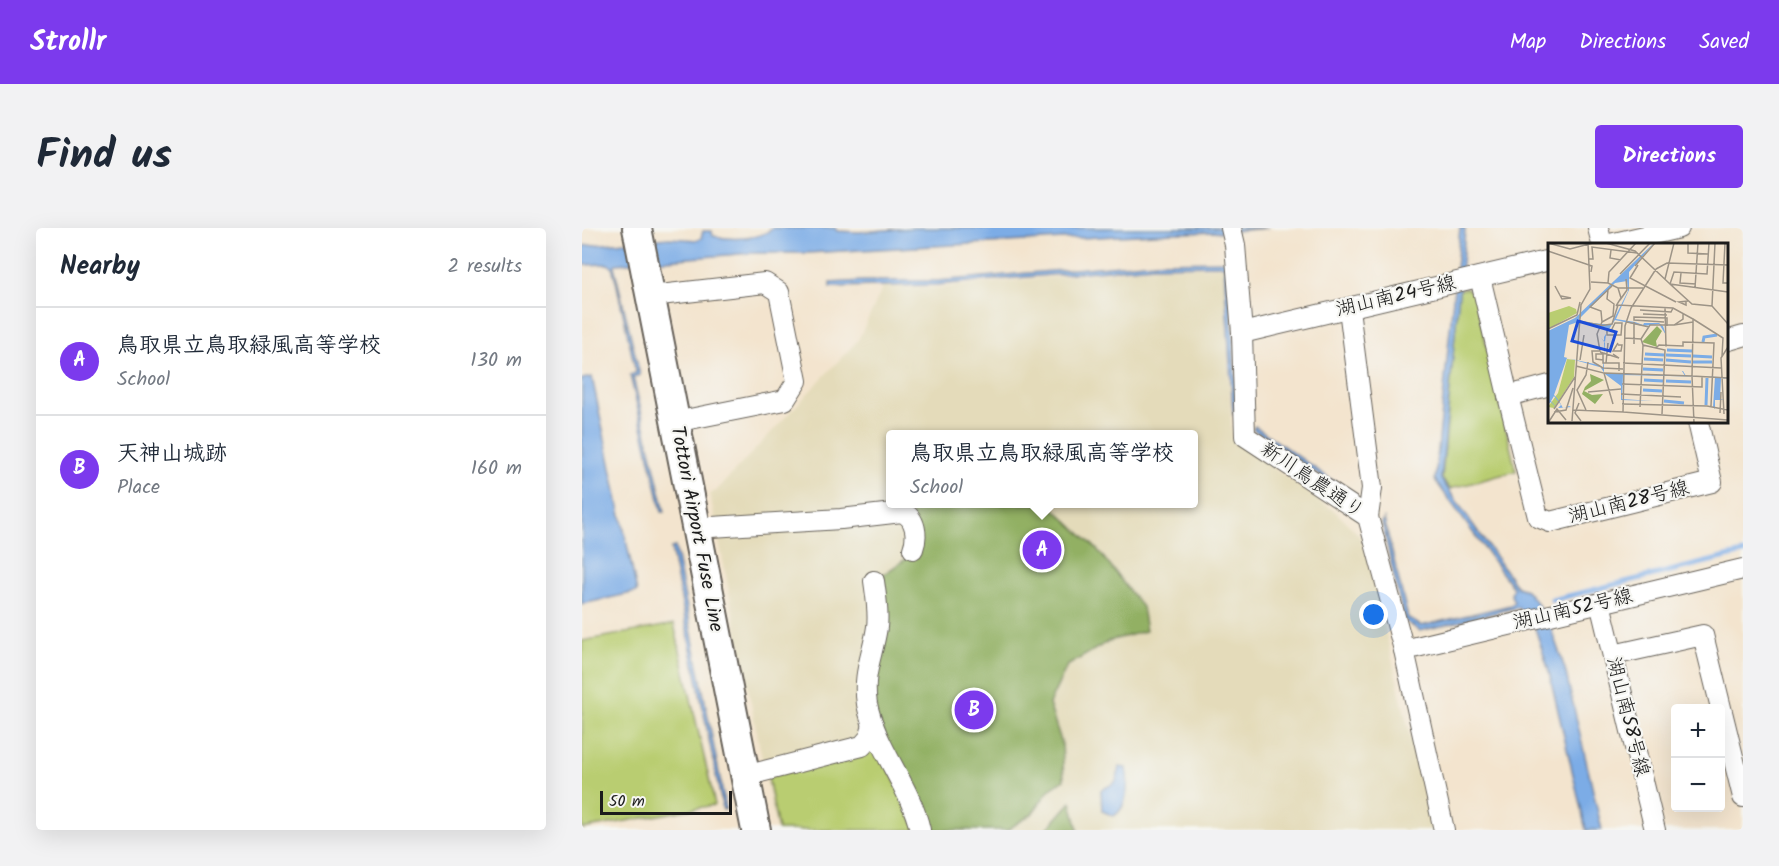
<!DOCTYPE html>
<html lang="en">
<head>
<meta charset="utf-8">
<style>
	:root { --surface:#fff; --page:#f2f2f3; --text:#1f2937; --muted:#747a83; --line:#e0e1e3; --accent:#7c3aed }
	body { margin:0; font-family:Kalam,"Klee One",sans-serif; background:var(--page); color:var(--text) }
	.controls { position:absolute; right:18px; bottom:18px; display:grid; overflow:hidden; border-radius:6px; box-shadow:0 6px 24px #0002 }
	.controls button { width:54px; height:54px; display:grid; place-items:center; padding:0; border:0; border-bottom:2px solid var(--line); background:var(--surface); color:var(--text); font:30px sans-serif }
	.scale { position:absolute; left:18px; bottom:15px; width:132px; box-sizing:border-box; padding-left:6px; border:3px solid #1c1c1c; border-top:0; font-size:16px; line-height:21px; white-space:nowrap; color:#1c1c1c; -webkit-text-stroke:4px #f6f6f2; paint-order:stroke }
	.you { position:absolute; left:792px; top:387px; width:21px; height:21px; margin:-15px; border:4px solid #fff; border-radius:50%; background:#1a73e8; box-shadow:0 0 0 9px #1a73e833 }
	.badge { display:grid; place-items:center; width:39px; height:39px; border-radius:50%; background:var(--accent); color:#fff; font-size:20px; font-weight:700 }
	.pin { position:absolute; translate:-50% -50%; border:3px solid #fff; box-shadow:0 2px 6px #0006 }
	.popup { position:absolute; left:304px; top:202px; width:312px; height:78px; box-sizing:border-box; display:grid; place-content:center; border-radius:6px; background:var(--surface); filter:drop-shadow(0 2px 4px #0005); font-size:20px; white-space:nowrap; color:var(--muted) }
	.popup b { font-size:22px; color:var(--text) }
	.popup::after { content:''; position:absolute; left:50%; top:100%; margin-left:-12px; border:12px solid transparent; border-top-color:var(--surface) }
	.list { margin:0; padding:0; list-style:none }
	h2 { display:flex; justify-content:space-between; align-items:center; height:78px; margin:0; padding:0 24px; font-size:26px }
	h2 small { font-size:20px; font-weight:400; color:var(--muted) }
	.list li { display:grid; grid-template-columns:39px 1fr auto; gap:18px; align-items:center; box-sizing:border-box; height:108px; padding:0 24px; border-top:2px solid var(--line) }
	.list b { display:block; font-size:22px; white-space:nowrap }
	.list p { margin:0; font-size:20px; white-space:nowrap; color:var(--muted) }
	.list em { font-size:20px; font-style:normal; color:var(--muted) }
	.map { position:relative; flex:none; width:1161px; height:602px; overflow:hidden; border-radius:6px }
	header { display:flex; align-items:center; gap:36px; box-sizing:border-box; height:84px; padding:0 30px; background:var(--accent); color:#fff }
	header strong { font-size:28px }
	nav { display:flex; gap:33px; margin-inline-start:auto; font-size:21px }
	.intro { display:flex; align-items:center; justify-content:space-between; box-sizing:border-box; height:144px; padding:0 36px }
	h1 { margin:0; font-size:42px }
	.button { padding:15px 27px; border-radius:6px; background:var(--accent); color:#fff; font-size:21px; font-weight:700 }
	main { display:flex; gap:36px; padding:0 36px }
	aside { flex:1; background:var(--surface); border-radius:6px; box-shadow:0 6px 24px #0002 }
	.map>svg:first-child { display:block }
	.built { fill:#e4dbba; fill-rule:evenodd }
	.green { fill:#b9cd71; stroke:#6a7446; stroke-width:1.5 }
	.forest { fill:#92b063; stroke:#576640; stroke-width:1.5 }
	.water { fill:#7bace6; stroke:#4c6481; stroke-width:1.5 }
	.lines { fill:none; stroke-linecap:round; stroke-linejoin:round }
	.stream { stroke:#7bace6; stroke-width:5 }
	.minor-casing { stroke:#67625a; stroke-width:22 }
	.secondary-casing { stroke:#67625a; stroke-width:32 }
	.minor { stroke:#fff; stroke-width:20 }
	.secondary { stroke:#fff; stroke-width:28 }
	.labels { text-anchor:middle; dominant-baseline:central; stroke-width:4.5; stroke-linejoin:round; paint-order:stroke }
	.street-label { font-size:20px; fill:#1c1c1c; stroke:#f6f6f2 }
	.inset-river { fill:none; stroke:#7bace6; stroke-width:3 }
	.inset-road { fill:none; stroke:#9d9487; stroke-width:1.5 }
	.view { fill:#1d4ed8; fill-opacity:0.15; stroke:#1d4ed8; stroke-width:3 }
	.inset-edge { fill:none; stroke:#1c1c1c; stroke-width:3 }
</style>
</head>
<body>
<header>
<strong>Strollr</strong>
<nav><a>Map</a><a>Directions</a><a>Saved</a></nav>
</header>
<div class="intro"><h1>Find us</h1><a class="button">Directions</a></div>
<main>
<aside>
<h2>Nearby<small>2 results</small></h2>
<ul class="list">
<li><span class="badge">A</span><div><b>鳥取県立鳥取緑風高等学校</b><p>School</p></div><em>130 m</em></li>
<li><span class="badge">B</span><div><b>天神山城跡</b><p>Place</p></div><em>160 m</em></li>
</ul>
</aside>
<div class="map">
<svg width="1161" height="602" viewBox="0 0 1161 602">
	<rect width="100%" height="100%" fill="#f6f6f2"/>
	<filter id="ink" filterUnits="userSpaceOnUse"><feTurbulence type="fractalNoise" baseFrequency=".0167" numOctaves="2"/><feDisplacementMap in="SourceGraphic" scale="12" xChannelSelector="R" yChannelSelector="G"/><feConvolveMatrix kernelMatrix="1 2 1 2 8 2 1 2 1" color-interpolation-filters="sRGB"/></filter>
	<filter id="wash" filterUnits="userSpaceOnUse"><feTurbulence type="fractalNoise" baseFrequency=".008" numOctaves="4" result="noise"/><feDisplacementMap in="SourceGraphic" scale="24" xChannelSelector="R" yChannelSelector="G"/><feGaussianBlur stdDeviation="1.35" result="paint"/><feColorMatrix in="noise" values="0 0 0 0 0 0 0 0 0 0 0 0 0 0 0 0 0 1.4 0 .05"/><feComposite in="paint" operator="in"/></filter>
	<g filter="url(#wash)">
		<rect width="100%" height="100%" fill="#f3e4ce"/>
		<path class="built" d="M641 39 650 211 754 284 777 307 788 337 850 602H194L128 266 134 263 276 112 301 59 355 60 572 40ZM308 206H612V276H308Z"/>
		<g class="green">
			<polygon points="884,60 892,65 934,243 868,261 860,251 877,62"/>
			<polygon points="92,396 133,577 0,601 0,413"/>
			<polygon points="297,519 335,602 196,602 186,549"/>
		</g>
		<g class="forest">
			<polygon points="334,276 467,276 515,321 560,379 564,403 527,413 485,438 467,476 480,516 482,552 467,562 450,586 425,602 343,602 290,478 296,350 331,326 330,283"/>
			<polygon points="489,574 496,602 464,602"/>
		</g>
		<g class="water">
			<path d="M191 0H253L255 3 276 4 331 0H686L641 4 591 5 225 25H170L34 36 32 38 58 147 51 149 83 284H80L48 147 54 145 34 53 30 39 26 36 0 37V18L87 10 116 12 119 10 121 3H130L131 8C148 12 178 12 191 0Z"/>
			<polygon points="878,0 883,0 883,3 859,251 935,359 944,362 954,374 967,395 983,441 1020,602 1004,602 966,440 952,397 936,379 838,403 822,392 800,295 802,291 826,390 839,398 929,377 932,374 929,367 931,360 853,252"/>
			<polygon points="647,33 655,180 651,186 642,37 572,38 354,57 248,59 248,55 281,53 355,53 574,34"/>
			<polygon points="10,149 55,364 0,376 0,151"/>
			<polygon points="673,198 771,267 770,270 671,201"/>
			<polygon points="93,319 144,581 141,582 89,320"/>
			<path d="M537 539 544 540C547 554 546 580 532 588L520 583 519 562C533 554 535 558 537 539Z"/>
		</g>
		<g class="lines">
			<polyline class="stream" points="970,372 1161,325"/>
		</g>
	</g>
	<g filter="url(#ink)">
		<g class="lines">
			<g class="minor-casing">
				<g id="minor">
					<polyline points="649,0 653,17 660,105 663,208 786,289 822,422 862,602"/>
					<polyline points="1016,0 1020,16"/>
					<polyline points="1028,16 1097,0"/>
					<polyline points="898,49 926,168 968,157"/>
					<polyline points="69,68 183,55 197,64 215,153 203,172 93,194"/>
					<polyline points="767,81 790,260 786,289"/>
					<polyline points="660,105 968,32"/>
					<polyline points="1144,113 1161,108"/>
					<polyline points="926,168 956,289 968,294 1130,254 1116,194"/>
					<path d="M114 300 259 291 320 284C334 290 336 308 331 321"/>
					<path d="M292 353C294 368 297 384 295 399 291 427 280 446 285 476 294 521 328 557 338 602"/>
					<polyline points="1018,375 1073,602"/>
					<polyline points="822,422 1161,341"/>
					<polyline points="1031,427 1121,407 1161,569"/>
					<polyline points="163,548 280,518 288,509 291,496"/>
				</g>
			</g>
			<g class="secondary-casing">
				<polyline id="secondary" points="55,0 174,602"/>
			</g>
			<use href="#minor" class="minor"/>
			<use href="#secondary" class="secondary"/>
		</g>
	</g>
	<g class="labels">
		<g class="street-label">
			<text transform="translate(814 69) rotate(-13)">湖山南24号線</text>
			<text transform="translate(730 253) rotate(34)">新川鳥農通り</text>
			<text transform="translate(1047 275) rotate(-14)">湖山南28号線</text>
			<text transform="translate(114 301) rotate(79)">Tottori Airport Fuse Line</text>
			<text transform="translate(991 382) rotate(-13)">湖山南52号線</text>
			<text transform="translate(1045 489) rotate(76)">湖山南58号線</text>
		</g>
	</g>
	<g transform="translate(966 15)">
		<rect width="180" height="180" fill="#f3e4ce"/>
		<path d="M21 63 28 66 29 70 0 86V70ZM19 116 27 117 26 134 6 165 0 164 10 150Z" fill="#b9cd71"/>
		<path d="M109 83 114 88 108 98 109 104 94 99ZM42 131 56 137 36 148 44 152 55 151 47 161 34 151 37 144 43 138Z" fill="#92b063"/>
		<path d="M106 0 81 29V47L68 76 87 79 95 82 96 80H111L115 83 118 92 111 81 95 83 67 77 56 94V130L105 132 94 129V122V129L106 132H119L137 133 134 128 116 127V123V127L135 128 138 133 173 134 180 136 173 135 172 156 176 157H172V167V157H167V166L165 164 167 134 164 135 163 159 164 134 75 132 74 156 105 158V170V158L73 157V143L57 131 51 122 19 115 6 152 8 154 11 158 15 165 21 163 23 164H24L10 165 13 162 6 153 3 158 9 165 3 159 0 161V88L27 75ZM79 38 80 48 63 82 29 78 67 40ZM30 79V88L31 79 59 85 57 99 53 95 57 100 55 125 16 114 21 82Z" fill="#7bace6" fill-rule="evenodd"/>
		<path class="inset-river" d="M155 99 156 94 169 92M119 107 144 108M97 111 116 112M118 112 143 113M145 113 164 114M96 116 115 117M118 117 143 119M145 119H164M95 126 115 127M96 137 115 138M118 138 143 139M95 147 114 148M116 158 136 160M158 162 159 135"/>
		<path class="inset-road" d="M0 0 22 6 45 0M58 0 87 8 122 41M140 0V10L160 11M161 0 159 31 126 29 122 41 144 61 164 63M167 0 164 63 180 81M177 0 175 40H180M63 7 62 15 73 17M0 8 44 23 43 29M40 16H45L44 4 89 10M90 22 82 35 128 59M87 23 107 0M108 26 119 20 180 22M133 30 132 40 148 41M72 31 102 0M117 36 126 0M43 39 60 40 70 45H95M60 40 61 29 88 0M122 41 180 49M7 43 14 56 23 55 13 53M64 43 42 64 53 68 54 79 49 91 52 108H44L45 119 55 125 75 126M147 45 150 0M72 57 79 47 78 36M138 59V62L131 59 140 58M68 63 73 55 70 45M117 65 118 104M92 67 123 69 125 65M95 71 119 72M145 76 175 95 174 113M31 78 52 82M54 79 65 73 66 61 59 56 60 47M79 79 101 84M116 79 86 77V74L119 75V83M126 82 145 79M51 83 64 81 70 62 125 65 145 76V85V76M145 85 144 133 180 135M0 86 29 72 32 59M59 88V92H73L74 80H67L63 88M77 95 93 96 95 102 117 107 114 171M93 96 102 82H126L135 76V70M86 101V79M70 102H74L73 108H65L70 100M108 105 111 102 135 103V99L166 100 163 163M52 109 71 115 65 111M32 117 36 92M55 117 48 116V111H55V120H71V128M58 120 60 100M75 120 173 125M28 123 56 130 65 161M56 130 144 133 146 180M74 141 154 144V134M40 149 73 146M73 151 133 154M31 160 27 170 33 178M74 161 159 163 180 167M92 164 95 102M6 166 27 134M25 167 75 169 77 83 83 65 108 26M38 167 29 147 38 132 40 119M6 169 18 167 25 145M75 169 180 177M172 170 173 149M176 171 173 115 180 104M24 178 33 62 42 46 40 0M0 180 9 166 18 177M12 180H106"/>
		<path class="view" d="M30 78 68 89 62 108 24 98Z"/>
		<rect width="180" height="180" class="inset-edge"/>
	</g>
</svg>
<div class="controls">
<button>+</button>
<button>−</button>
</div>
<div class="scale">50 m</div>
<div class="you"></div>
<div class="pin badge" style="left:460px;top:322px">A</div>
<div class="popup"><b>鳥取県立鳥取緑風高等学校</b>School</div>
<div class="pin badge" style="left:392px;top:482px">B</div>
</div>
</main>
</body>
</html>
